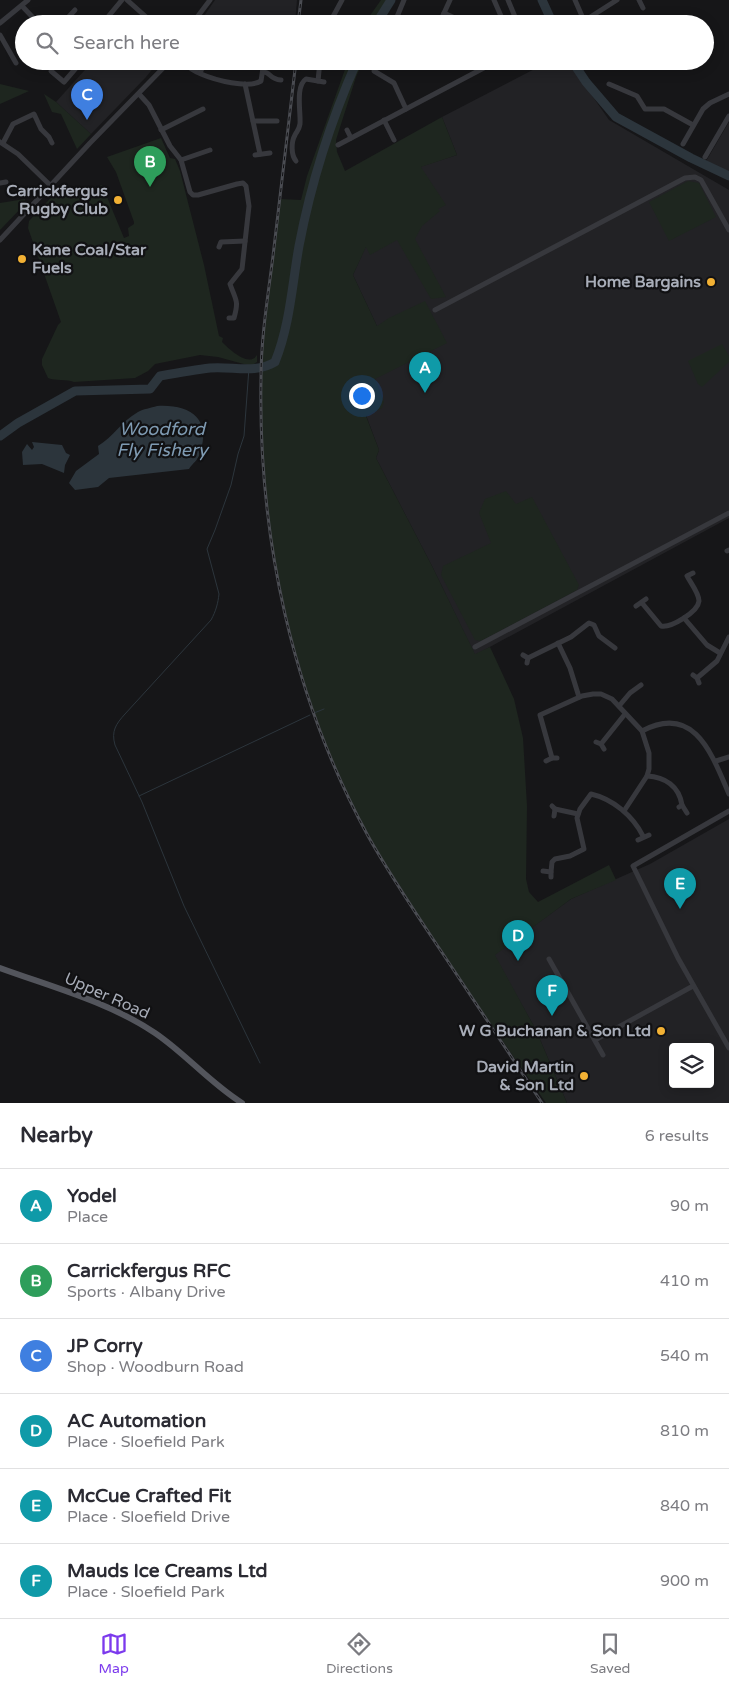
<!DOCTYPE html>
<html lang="en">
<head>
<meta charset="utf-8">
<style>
	:root { --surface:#fff; --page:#f7f7f7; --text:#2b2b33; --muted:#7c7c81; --line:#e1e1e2; --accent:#7c3aed }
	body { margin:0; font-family:"Varela Round",sans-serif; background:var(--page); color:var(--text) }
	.controls { position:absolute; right:15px; bottom:15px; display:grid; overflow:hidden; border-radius:5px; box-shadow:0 2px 12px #0003 }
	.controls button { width:45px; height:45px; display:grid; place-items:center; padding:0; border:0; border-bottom:1px solid var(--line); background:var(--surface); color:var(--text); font:25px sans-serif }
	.you { position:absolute; left:361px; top:395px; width:18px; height:18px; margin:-12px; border:4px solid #fff; border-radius:50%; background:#1a73e8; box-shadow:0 0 0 8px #1a73e833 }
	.badge { display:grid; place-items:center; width:32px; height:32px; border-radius:50%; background:var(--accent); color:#fff; font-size:16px; font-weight:700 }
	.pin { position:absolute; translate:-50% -41px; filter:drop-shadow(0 1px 2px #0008) }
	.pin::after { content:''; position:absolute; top:26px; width:18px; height:15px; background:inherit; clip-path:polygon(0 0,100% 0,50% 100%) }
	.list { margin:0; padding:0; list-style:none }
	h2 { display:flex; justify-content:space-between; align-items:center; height:65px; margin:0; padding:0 20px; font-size:21px }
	h2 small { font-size:16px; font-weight:400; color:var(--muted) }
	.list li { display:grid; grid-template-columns:32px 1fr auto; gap:15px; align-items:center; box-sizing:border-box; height:75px; padding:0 20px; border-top:1px solid var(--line) }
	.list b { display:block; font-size:19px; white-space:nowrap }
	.list p { margin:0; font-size:16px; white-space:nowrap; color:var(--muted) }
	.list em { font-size:16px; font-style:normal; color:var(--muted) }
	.icon { flex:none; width:28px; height:28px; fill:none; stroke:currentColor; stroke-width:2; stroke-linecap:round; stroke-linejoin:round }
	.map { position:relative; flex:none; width:729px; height:1103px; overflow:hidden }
	.search { position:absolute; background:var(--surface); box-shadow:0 2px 12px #0003; left:15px; right:15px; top:15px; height:55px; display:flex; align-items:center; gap:12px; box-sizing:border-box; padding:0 18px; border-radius:28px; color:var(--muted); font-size:19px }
	.sheet { height:515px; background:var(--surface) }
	nav { display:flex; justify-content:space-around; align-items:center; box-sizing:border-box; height:70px; border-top:1px solid var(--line); background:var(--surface); font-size:14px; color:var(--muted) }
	nav a { display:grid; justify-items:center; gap:2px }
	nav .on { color:var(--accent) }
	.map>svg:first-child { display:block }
	.built { fill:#222225; fill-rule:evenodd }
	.green { fill:#1e261f }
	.water { fill:#2c353c }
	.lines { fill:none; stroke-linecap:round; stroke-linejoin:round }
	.stream { stroke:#2c353c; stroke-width:1 }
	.river { stroke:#2c353c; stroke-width:9 }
	.minor { stroke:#37383d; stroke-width:5 }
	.major { stroke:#53555c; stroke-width:6 }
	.rail-casing { stroke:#4a4c52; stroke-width:3 }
	.rail { stroke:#111113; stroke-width:1; stroke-dasharray:4; stroke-linecap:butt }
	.poi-dot { fill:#f2b134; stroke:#111113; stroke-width:2 }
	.labels { text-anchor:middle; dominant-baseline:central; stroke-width:4.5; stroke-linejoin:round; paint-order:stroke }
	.poi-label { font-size:16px; font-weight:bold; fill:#a8adb8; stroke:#111113; text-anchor:end }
	.street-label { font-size:16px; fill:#a8adb8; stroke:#111113 }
	.water-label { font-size:18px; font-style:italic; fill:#7f9bb3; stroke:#111113 }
</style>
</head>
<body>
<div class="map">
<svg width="729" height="1103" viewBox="0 0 729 1103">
	<rect width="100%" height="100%" fill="#161618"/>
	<g class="built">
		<polygon points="215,0 297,0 295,24 268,23 204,16"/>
		<polygon points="93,61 159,61 146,77 91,134 56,102"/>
		<polygon points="550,61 568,61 609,120 729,190 729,518 475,655 433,568 376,458 379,450 342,351 377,326 353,275 366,246 373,182 457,155 442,117"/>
		<polygon points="729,122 729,175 705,163"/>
		<path d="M729 819V1103H567L536 1030 494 955 571 899 650 864ZM673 1047H710V1084H673Z"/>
	</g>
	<g class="green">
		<polygon points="381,0 395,0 382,24 364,24"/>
		<path d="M348 61H363L356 77 336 140 337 152 345 171 442 117 457 155 421 167 446 205 438 209 440 211 422 226 415 239 446 297 431 299 397 240 370 255 366 247 353 275 377 326 389 318 425 301 447 343 375 379 384 402 382 408 366 416 379 450 376 458 433 568 475 654 490 647 514 699 523 738 527 806 526 879 529 892 538 902 609 865 616 880 571 899 495 955 536 1030 567 1103H546C486 1016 421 930 369 837 293 700 255 532 261 374 263 316 273 257 280 199L301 200 307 176Z"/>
		<polygon points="0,84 29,91 0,104"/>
		<polygon points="44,94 56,102 91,134 77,149 61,114 52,112"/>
		<path d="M161 138 170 158 175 159 180 171 204 265 219 336 223 338 222 342C229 349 249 368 257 355V362L251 366 218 357 200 355 155 364 148 371 135 378 74 382C66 379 56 381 48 378L42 365V359L58 325 61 322 28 228 29 221 63 185 69 198 102 185 124 238 129 236 128 228 134 224V222L116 172 107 157Z"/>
		<polygon points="688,181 699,183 716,217 669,241 649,202"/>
		<polygon points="25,199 25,204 0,230 0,203"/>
		<polygon points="722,344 729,356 729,362 702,387 698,384 688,361"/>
		<polygon points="506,491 516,504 532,497 579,585 577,590 481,641 475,640 441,575 443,566 491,543 479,513 485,499"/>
	</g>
	<g class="water">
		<path d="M157 406C189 404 212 418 200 453 199 459 192 464 189 469L109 478 98 487 75 490 69 483 76 471 99 454 98 446C113 437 122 421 138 412 143 409 151 408 157 406Z"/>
		<polygon points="32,442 62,445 66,453 70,455 65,465 64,473 42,464 23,465 22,452 27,444 32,450 34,447"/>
	</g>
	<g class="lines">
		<g class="stream">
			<path d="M249 368 244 436 238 454 231 485 215 530 207 549 219 594C218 603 216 611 211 620L125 714C116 724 111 731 115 745L142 802 184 906 260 1063"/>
			<polyline points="314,713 324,709"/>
			<polyline points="139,796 310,715"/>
		</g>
		<g class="river">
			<polyline points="542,0 553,24"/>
			<polyline points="376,24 391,0"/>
			<polyline points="572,61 586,82 616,117 691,158 729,176"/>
			<path d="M0 436 18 423 75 391 150 389 160 376C177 373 194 370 210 368 232 366 256 374 275 362 290 325 292 285 299 246 311 183 331 120 357 61"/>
		</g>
		<g class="minor">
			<polyline points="127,0 154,24"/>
			<polyline points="494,0 501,16"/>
			<polyline points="508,0 518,24"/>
			<polyline points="575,0 585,23"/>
			<polyline points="639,0 643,8"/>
			<polyline points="22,6 39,24"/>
			<polyline points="444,13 457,19 457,24"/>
			<polyline points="584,21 617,0"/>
			<polyline points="0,23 28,0"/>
			<polyline points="62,24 75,10"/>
			<polyline points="102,24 122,0"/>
			<polyline points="192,24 210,0"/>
			<polyline points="329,24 342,0"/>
			<polyline points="394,24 404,0"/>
			<polyline points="439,24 450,0"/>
			<polyline points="0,35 16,63"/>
			<path d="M181 61C187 66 193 71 201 74 215 80 248 89 261 81L264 61"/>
			<polyline points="418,61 429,66"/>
			<polyline points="51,71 64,82 82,61"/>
			<path d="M263 72C271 72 269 79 281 80"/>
			<polyline points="200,73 205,61"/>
			<polyline points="318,81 320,61"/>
			<polyline points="245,84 260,154"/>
			<polyline points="609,84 637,96 645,109 664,109 693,125"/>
			<path d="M139 94 149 105 170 146 181 160 190 192 193 195H198L237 184 243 183 246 186 249 206 242 269 230 284C236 301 239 300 234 318H229"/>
			<polyline points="406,109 497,61"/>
			<polyline points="384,120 394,140"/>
			<polyline points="253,121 277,121"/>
			<polyline points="161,130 203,109"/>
			<polyline points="347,130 351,138"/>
			<polyline points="0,142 18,154 51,186"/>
			<polyline points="3,143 13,124 34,114 41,129 49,137 52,143"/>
			<polyline points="683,144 703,109 710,103 729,94"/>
			<polyline points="338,145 406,109 394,83 374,71 377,61"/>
			<polyline points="255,155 270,153"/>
			<polyline points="705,157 729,116"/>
			<polyline points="181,160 210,150"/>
			<path d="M296 161C291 155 291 142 295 135 297 131 299 130 300 124 301 113 295 86 306 79L324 82"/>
			<polyline points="0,183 6,182"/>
			<polyline points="0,240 90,143 170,61"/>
			<polyline points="219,247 221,242 245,241"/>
			<polyline points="435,310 685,178 695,177 701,180 729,230"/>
			<polyline points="727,551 729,550"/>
			<path d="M642 603 661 626C671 628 698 612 699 601 699 593 690 582 687 576L693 573"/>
			<polyline points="636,606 646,599"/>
			<polyline points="684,618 707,645 720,653"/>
			<polyline points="558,643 570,668 579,697"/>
			<polyline points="475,647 729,513"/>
			<polyline points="523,655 528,658 527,663"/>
			<polyline points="528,658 571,637 589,623 594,625 599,636 615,648"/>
			<polyline points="693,675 697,678 699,683"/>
			<polyline points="697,678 717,661 729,637"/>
			<polyline points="619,706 630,693 641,685"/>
			<path d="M642 731C695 703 712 755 729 794"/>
			<polyline points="596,742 601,744 604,749"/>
			<polyline points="601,744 625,714"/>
			<polyline points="552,758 540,715 582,696 593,694 601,694 612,699 642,731 649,753 649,769 647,776 624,811"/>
			<polyline points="546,761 552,758 557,758"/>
			<polyline points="716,761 729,757"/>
			<path d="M647 776C665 777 679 786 682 805"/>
			<polyline points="552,806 555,809 554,816"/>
			<polyline points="679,807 682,805 687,813"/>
			<polyline points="555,809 578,814"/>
			<polyline points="729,811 633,866 678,958 729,1048"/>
			<polyline points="638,840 649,835"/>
			<polyline points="543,871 551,872 551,877"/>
			<path d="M551 872 552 862 555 859 570 856 584 849 577 818 580 809 591 794C613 799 633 816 643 836"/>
			<polyline points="549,959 603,1055"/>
			<polyline points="595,1040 693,986"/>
		</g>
		<path class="major" d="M0 968C52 987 109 1002 155 1033 186 1054 210 1083 242 1103"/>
		<g class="rail-casing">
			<g id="rail">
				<polyline points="298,24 301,0"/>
				<path d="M296 61C288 126 281 191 273 256 268 296 261 337 261 378 258 536 292 696 368 836 391 877 417 915 443 954 476 1004 509 1053 542 1103"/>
			</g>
		</g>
		<use href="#rail" class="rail"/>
	</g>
	<g class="poi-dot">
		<circle cx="118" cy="200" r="5"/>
		<circle cx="22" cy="259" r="5"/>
		<circle cx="711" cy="282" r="5"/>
		<circle cx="661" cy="1031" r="5"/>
		<circle cx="584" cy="1076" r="5"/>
	</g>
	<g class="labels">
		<g class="poi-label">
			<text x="108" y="191">Carrickfergus<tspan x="108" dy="18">Rugby Club</tspan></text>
			<text x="32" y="250" text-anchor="start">Kane Coal/Star<tspan x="32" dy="18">Fuels</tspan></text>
			<text x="701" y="282">Home Bargains</text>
			<text x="651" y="1031">W G Buchanan &amp; Son Ltd</text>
			<text x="574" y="1067">David Martin<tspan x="574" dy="18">&amp; Son Ltd</tspan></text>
		</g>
		<g class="street-label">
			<text transform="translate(107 996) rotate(24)">Upper Road</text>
		</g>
		<g class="water-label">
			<text x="162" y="429">Woodford<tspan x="162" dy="21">Fly Fishery</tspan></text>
		</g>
	</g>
</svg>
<div class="controls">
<button><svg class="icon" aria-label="layers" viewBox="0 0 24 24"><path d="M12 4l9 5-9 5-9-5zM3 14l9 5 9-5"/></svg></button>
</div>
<div class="you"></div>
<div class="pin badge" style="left:425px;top:393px;background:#0f9aa8">A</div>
<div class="pin badge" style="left:150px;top:187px;background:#2e9e5b">B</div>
<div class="pin badge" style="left:87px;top:120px;background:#3f7fe0">C</div>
<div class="pin badge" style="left:518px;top:961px;background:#0f9aa8">D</div>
<div class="pin badge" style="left:680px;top:909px;background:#0f9aa8">E</div>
<div class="pin badge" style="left:552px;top:1016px;background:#0f9aa8">F</div>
<div class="search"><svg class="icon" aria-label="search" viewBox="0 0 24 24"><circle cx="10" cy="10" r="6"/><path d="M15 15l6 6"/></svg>Search here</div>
</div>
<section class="sheet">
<h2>Nearby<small>6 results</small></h2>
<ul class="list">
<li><span class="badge" style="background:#0f9aa8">A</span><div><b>Yodel</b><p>Place</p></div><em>90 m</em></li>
<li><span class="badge" style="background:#2e9e5b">B</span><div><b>Carrickfergus RFC</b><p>Sports · Albany Drive</p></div><em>410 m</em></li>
<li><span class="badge" style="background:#3f7fe0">C</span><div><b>JP Corry</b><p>Shop · Woodburn Road</p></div><em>540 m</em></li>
<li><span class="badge" style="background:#0f9aa8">D</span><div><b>AC Automation</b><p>Place · Sloefield Park</p></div><em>810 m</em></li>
<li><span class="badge" style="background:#0f9aa8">E</span><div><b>McCue Crafted Fit</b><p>Place · Sloefield Drive</p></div><em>840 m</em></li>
<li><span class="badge" style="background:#0f9aa8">F</span><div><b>Mauds Ice Creams Ltd</b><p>Place · Sloefield Park</p></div><em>900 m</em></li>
</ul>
</section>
<nav>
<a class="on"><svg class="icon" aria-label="map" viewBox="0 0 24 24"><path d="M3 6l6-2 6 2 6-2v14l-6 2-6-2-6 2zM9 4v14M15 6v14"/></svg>Map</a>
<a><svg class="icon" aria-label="directions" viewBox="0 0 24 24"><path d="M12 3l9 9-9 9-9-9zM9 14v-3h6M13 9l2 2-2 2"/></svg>Directions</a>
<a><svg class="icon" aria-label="saved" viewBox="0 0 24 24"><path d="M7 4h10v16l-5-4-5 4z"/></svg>Saved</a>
</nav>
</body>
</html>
